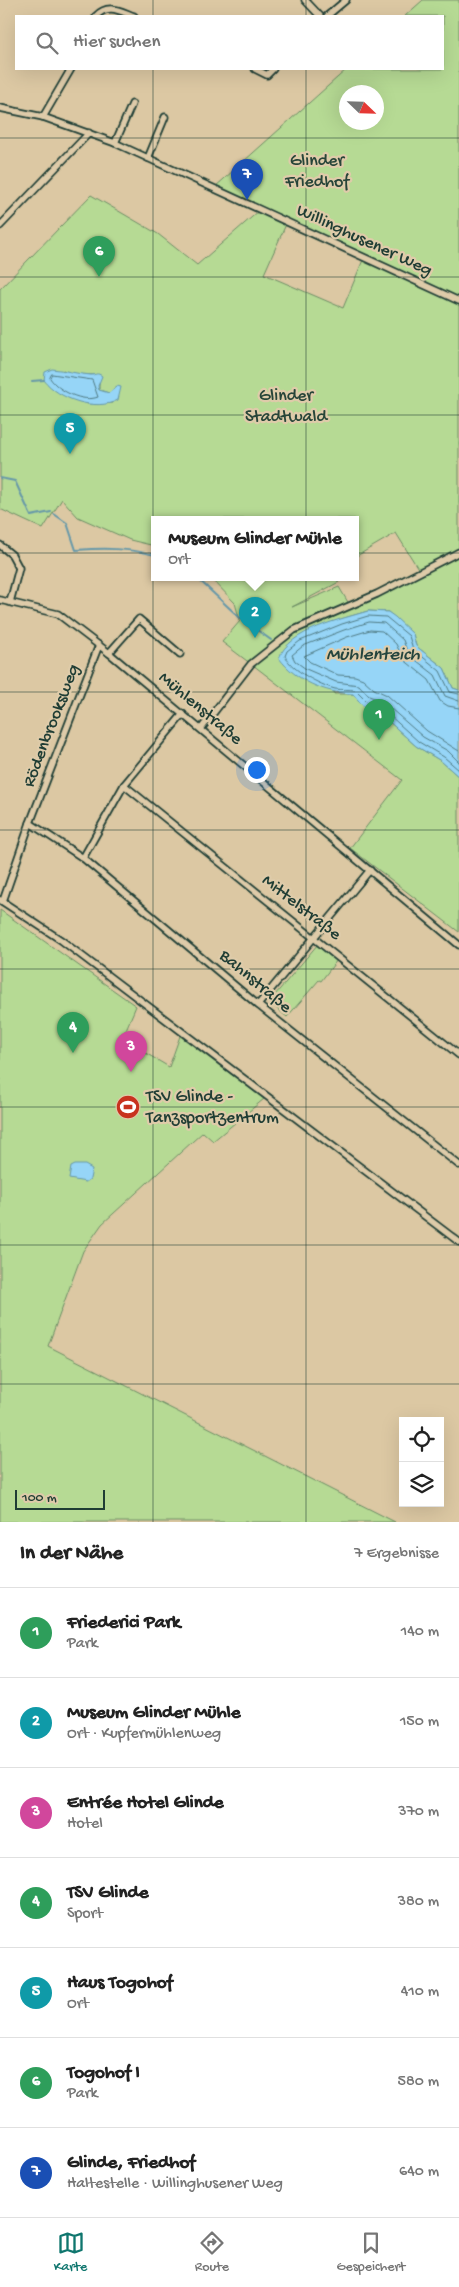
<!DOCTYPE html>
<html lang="de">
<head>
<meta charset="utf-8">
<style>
	:root { --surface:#fff; --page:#f6f6f6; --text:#222; --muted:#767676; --line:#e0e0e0; --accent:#0f766e }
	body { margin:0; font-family:"Gochi Hand",sans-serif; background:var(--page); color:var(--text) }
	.controls { position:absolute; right:15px; bottom:15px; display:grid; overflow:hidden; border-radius:0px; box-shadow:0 5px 20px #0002 }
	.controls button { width:45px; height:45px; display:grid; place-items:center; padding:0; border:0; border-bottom:1px solid var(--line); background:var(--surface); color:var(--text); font:25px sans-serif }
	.compass { position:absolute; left:339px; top:85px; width:45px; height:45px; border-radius:50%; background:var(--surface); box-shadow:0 5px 20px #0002; rotate:113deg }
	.scale { position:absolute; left:15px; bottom:12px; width:90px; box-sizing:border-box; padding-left:5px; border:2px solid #1f3d34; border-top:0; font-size:14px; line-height:18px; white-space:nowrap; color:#1f3d34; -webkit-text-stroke:4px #decba9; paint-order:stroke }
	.you { position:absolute; left:256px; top:769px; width:18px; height:18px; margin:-12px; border:4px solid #fff; border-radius:50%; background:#1a73e8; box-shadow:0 0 0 8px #1a73e833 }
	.badge { display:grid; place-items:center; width:32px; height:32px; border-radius:50%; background:var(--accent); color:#fff; font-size:16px; font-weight:700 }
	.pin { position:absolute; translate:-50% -41px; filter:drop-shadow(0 1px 2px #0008) }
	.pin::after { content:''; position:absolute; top:26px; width:18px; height:15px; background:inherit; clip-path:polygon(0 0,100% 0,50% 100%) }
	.popup { position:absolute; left:151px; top:516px; width:208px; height:65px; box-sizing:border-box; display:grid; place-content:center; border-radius:0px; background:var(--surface); filter:drop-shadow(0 1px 4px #0005); font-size:16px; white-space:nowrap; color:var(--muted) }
	.popup b { font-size:19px; color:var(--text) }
	.popup::after { content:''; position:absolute; left:50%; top:100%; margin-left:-10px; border:10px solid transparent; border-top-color:var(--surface) }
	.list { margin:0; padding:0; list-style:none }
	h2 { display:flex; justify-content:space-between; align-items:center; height:65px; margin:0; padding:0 20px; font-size:21px }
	h2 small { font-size:16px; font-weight:400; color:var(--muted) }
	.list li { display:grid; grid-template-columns:32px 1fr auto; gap:15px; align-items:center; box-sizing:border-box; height:90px; padding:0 20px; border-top:1px solid var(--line) }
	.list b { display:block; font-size:19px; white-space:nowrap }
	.list p { margin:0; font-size:16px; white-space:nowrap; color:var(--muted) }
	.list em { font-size:16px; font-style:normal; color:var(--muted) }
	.icon { flex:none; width:28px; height:28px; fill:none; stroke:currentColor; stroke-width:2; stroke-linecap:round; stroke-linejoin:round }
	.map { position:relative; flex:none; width:459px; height:1522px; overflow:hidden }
	.search { position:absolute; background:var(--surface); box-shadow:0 5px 20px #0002; left:15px; right:15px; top:15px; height:55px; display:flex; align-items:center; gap:12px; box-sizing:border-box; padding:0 18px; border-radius:0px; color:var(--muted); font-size:19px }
	.sheet { height:695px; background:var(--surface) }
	nav { display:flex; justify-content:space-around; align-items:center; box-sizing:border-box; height:70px; border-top:1px solid var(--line); background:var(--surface); font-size:14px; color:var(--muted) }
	nav a { display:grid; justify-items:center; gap:2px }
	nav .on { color:var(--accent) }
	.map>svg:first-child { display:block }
	.green { fill:#b6da94; stroke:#6a8c64; fill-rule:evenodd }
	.water { fill:#96d5f7; stroke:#6698a9 }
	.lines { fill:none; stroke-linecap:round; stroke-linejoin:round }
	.shore { stroke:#4f7a82; stroke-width:1 }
	.stream { stroke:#6698a9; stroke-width:2 }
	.street-casing { stroke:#1f3d34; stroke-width:9 }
	.street { stroke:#decba9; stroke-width:5.5 }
	.grid { fill:none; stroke:#1f3d34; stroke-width:1; stroke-opacity:0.55 }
	.labels { text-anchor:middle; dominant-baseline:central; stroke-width:4.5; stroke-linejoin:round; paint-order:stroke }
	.park-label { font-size:18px; fill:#274539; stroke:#decba9 }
	.street-label { font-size:18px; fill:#1f3d34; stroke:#decba9 }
	.poi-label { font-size:18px; fill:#1f3d34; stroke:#decba9; text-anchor:start }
	.water-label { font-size:19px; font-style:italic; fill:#25453e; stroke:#decba9 }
</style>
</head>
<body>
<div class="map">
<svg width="459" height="1522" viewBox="0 0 459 1522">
	<rect width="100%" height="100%" fill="#dcc8a3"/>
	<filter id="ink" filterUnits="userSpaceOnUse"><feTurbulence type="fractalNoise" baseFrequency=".02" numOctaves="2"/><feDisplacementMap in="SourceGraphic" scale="10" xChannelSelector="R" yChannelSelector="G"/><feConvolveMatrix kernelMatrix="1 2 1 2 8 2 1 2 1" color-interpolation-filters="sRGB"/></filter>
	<g filter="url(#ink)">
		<g class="green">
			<path d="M423 0H459V550L419 570 396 533 355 557V519H155V546L130 540 78 517 62 499 43 529 0 509V289L91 195 158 234 197 265 260 210 287 222 264 274 343 308 365 255 215 187 347 69H443V16H405ZM346 92H376V122H346ZM63 370 74 374 94 375 99 382V390L109 393 117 386 112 403 87 404Z"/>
			<polygon points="459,554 459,690 453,688 444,668 416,646 413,634 388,612 368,611 341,619 334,694 353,694 363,706 375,709 416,746 441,761 459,777 459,932 350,848 402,780 253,665 295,632"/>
			<polygon points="210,577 336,577 339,582 292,607 339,587 349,604 294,630 251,664 222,642 240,621 235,603"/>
			<polygon points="0,910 136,1006 122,1039 169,1067 180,1036 264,1099 213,1141 203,1132 102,1224 83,1251 48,1346 395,1522 0,1522"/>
			<polygon points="318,944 337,960 321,981 319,980 287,1017 269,1002"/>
		</g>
		<g class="water">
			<path d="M52 369C65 370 77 374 91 375 96 375 97 372 102 376L98 386 99 390 109 393 117 386 121 387 118 400C96 412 58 399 44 380L45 372Z"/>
			<path d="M368 611 388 612 395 617 413 634 416 646 444 668 453 688 459 690V777L441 761 416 746 375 709 363 706 353 694C325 693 296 681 279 658 289 630 342 619 368 611Z"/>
			<polygon points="75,1165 85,1165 92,1169 90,1179 86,1182 69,1179 71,1167"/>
		</g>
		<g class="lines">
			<g class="shore">
				<path d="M52 374 92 380 98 397C83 403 58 391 50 378Z"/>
				<path d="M459 694 450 692 440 671 413 649 409 636 386 617 368 616 342 624 300 641 287 651 285 656C291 670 320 685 335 689 342 690 349 689 355 690L366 701 378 705 419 742 444 757 459 770"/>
				<polyline points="459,701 445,696 435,675 408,654 403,640 384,623 369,622 344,630 303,646 292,655 295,661 306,669 336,682 359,685 369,696 382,701 423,737 448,751 459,762"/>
				<polyline points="459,708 448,706 440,701 429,680 403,659 396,644 382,631 370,630 347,637 304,656 310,662 338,675 355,676 363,679 374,689 387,695 427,731 459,751"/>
			</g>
			<g class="stream">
				<polyline points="32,381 44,380"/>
				<polyline points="0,478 15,481 31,516 51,512"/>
				<path d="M54 514 67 523 76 550C104 548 128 548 155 555"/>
				<polyline points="196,577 239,617 271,640"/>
			</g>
			<g class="street-casing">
				<g id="street">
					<polyline points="305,0 320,16"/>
					<path d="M96 16C108 3 120 11 134 16"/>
					<polyline points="327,16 346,0"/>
					<polyline points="255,69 267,75 273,69"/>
					<polyline points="0,108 43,117 115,143 459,301"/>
					<polyline points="43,117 71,69"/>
					<polyline points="115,143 132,104"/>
					<polyline points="148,158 165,117"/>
					<polyline points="0,226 89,133"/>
					<polyline points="0,545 12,555 19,568 10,602"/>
					<polyline points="0,600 58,614 109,653 459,945"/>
					<polyline points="109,653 139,619 180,654"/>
					<polyline points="201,729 251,664 294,630 377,594 459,552"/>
					<polyline points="124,785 459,1055"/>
					<polyline points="30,823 83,858 258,1005 459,1165"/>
					<polyline points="83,858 124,785 183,714"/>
					<polyline points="0,900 61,940 459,1242"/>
					<polyline points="3,901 30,823 99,645"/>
					<polyline points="258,1005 370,870"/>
				</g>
			</g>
			<use href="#street" class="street"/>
		</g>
	</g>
	<path class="grid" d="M153 0V16M306 0V16M153 69V1522M306 69V1522M0 138H459M0 277H459M0 415H459M0 553H459M0 692H459M0 830H459M0 969H459M0 1107H459M0 1245H459M0 1384H459"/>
	<defs>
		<g id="stadium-disc" transform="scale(1.25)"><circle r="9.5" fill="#c8321e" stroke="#decba9"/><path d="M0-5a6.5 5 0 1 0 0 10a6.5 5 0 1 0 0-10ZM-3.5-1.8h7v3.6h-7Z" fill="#fff"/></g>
	</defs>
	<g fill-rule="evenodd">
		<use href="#stadium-disc" x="128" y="1107"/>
	</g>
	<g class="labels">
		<g class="park-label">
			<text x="317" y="161">Glinder<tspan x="317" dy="21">Friedhof</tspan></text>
			<text x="286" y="396">Glinder<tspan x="286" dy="21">Stadtwald</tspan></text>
		</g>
		<g class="street-label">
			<text transform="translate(364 241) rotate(25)">Willinghusener Weg</text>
			<text transform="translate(200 709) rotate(40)">Mühlenstraße</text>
			<text transform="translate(52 726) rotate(-69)">Rödenbrooksweg</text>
			<text transform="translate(301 908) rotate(38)">Mittelstraße</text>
			<text transform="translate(255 982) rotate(40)">Bahnstraße</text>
		</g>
		<g class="poi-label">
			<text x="146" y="1097">TSV Glinde -<tspan x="146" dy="21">Tanzsportzentrum</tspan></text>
		</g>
		<g class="water-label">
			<text x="373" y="655">Mühlenteich</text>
		</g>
	</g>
</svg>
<div class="controls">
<button><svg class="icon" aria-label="locate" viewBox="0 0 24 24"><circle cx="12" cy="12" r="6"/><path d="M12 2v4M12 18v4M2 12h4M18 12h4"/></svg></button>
<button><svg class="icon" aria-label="layers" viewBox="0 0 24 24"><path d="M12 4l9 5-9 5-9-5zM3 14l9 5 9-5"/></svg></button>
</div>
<svg class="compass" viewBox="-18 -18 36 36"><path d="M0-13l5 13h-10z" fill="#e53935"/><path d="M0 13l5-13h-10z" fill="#767676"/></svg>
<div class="scale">100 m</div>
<div class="you"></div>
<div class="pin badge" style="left:379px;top:740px;background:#2e9e5b">1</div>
<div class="pin badge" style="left:255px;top:638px;background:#0f9aa8">2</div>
<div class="popup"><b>Museum Glinder Mühle</b>Ort</div>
<div class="pin badge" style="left:131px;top:1072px;background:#d1479c">3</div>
<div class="pin badge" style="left:73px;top:1053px;background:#2e9e5b">4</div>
<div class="pin badge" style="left:70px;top:454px;background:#0f9aa8">5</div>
<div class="pin badge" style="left:99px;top:277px;background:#2e9e5b">6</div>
<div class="pin badge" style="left:247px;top:200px;background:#1a4fb4">7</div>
<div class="search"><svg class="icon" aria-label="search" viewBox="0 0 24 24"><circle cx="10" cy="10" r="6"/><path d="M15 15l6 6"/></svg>Hier suchen</div>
</div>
<section class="sheet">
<h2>In der Nähe<small>7 Ergebnisse</small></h2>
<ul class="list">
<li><span class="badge" style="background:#2e9e5b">1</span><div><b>Friederici Park</b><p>Park</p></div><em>140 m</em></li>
<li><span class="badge" style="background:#0f9aa8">2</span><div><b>Museum Glinder Mühle</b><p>Ort · Kupfermühlenweg</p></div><em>150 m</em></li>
<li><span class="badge" style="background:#d1479c">3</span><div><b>Entrée Hotel Glinde</b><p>Hotel</p></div><em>370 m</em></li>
<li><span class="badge" style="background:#2e9e5b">4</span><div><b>TSV Glinde</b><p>Sport</p></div><em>380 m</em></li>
<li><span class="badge" style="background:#0f9aa8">5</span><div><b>Haus Togohof</b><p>Ort</p></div><em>410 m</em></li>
<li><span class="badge" style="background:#2e9e5b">6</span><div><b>Togohof I</b><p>Park</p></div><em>580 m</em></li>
<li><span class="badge" style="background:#1a4fb4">7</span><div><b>Glinde, Friedhof</b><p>Haltestelle · Willinghusener Weg</p></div><em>640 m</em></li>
</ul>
</section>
<nav>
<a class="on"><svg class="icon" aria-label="map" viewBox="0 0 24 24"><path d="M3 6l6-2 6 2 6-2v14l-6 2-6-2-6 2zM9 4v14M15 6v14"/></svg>Karte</a>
<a><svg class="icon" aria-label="directions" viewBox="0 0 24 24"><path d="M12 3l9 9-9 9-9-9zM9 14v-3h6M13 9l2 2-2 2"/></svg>Route</a>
<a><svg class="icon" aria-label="saved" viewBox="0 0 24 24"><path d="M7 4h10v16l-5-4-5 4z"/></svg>Gespeichert</a>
</nav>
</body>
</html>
